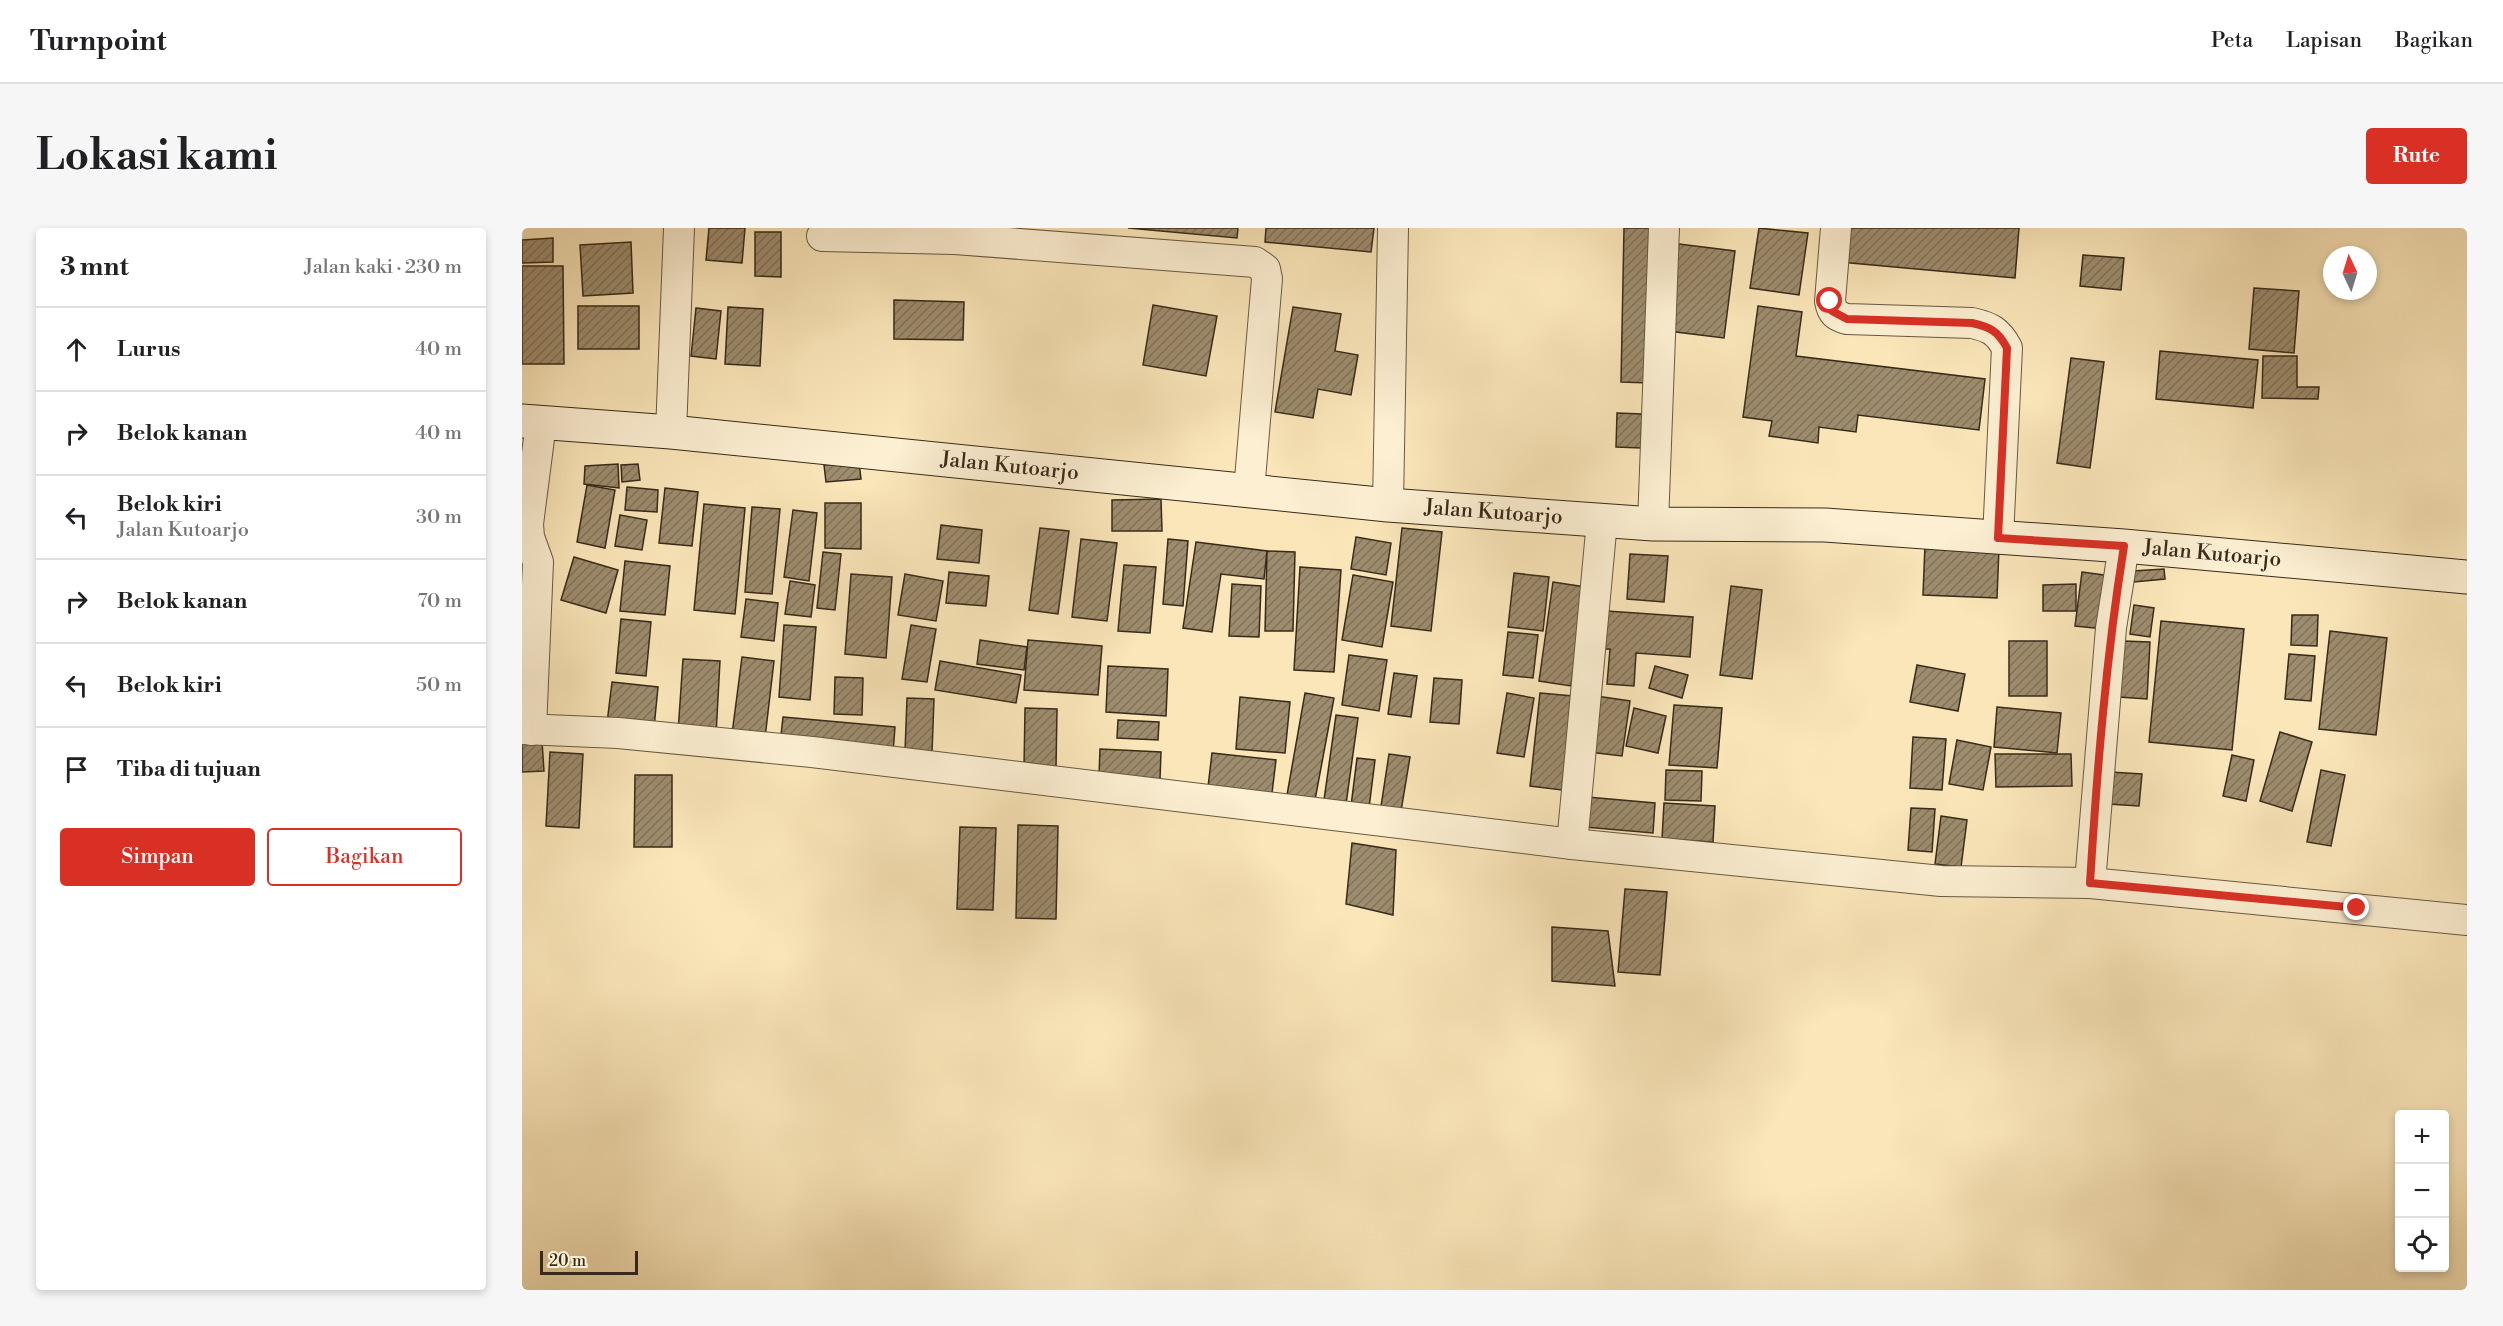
<!DOCTYPE html>
<html lang="id">
<head>
<meta charset="utf-8">
<style>
	:root { --surface:#fff; --page:#f6f6f6; --text:#202124; --muted:#757577; --line:#e0e0e0; --accent:#d93025 }
	body { margin:0; font-family:"Libre Bodoni",serif; background:var(--page); color:var(--text) }
	.controls { position:absolute; right:18px; bottom:18px; display:grid; overflow:hidden; border-radius:6px; box-shadow:0 3px 9px #0003 }
	.controls button { width:54px; height:54px; display:grid; place-items:center; padding:0; border:0; border-bottom:2px solid var(--line); background:var(--surface); color:var(--text); font:30px sans-serif }
	.compass { position:absolute; left:1801px; top:18px; width:54px; height:54px; border-radius:50%; background:var(--surface); box-shadow:0 3px 9px #0003; rotate:356deg }
	.scale { position:absolute; left:18px; bottom:15px; width:98px; box-sizing:border-box; padding-left:6px; border:3px solid #382a1a; border-top:0; font-size:16px; line-height:21px; white-space:nowrap; color:#382a1a; -webkit-text-stroke:4px #fcefd2; paint-order:stroke }
	.stop { position:absolute; width:18px; height:18px; margin:-14px; border:4px solid #d93025; border-radius:50%; background:#fff }
	.stop.end { background:#d93025; border-color:#fff; box-shadow:0 2px 6px #0008 }
	.list { margin:0; padding:0; list-style:none }
	h2 { display:flex; justify-content:space-between; align-items:center; height:78px; margin:0; padding:0 24px; font-size:26px }
	h2 small { font-size:20px; font-weight:400; color:var(--muted) }
	.list li { display:grid; grid-template-columns:39px 1fr auto; gap:18px; align-items:center; box-sizing:border-box; height:84px; padding:0 24px; border-top:2px solid var(--line) }
	.list b { display:block; font-size:22px; white-space:nowrap }
	.list p { margin:0; font-size:20px; white-space:nowrap; color:var(--muted) }
	.list em { font-size:20px; font-style:normal; color:var(--muted) }
	.actions { display:flex; gap:12px; padding:18px 24px }
	.actions a { flex:1; padding:14px 0; border:2px solid var(--accent); border-radius:6px; text-align:center; font-size:21px; color:var(--accent) }
	.actions .main { background:var(--accent); color:#fff }
	.icon { flex:none; width:33px; height:33px; fill:none; stroke:currentColor; stroke-width:2; stroke-linecap:round; stroke-linejoin:round }
	.map { position:relative; flex:none; width:1945px; height:1062px; overflow:hidden; border-radius:6px }
	header { display:flex; align-items:center; gap:36px; box-sizing:border-box; height:84px; padding:0 30px; background:var(--surface); border-bottom:2px solid var(--line) }
	header strong { font-size:28px }
	nav { display:flex; gap:33px; margin-inline-start:auto; font-size:21px }
	.intro { display:flex; align-items:center; justify-content:space-between; box-sizing:border-box; height:144px; padding:0 36px }
	h1 { margin:0; font-size:42px }
	.button { padding:15px 27px; border-radius:6px; background:var(--accent); color:#fff; font-size:21px; font-weight:700 }
	main { display:flex; gap:36px; padding:0 36px }
	aside { flex:1; background:var(--surface); border-radius:6px; box-shadow:0 3px 9px #0003 }
	.map>svg:first-child { display:block }
	.building { fill:url(#building-hatch); stroke:#382a1a; stroke-width:1.5 }
	.lines { fill:none; stroke-linecap:round; stroke-linejoin:round }
	.street-casing { stroke:#685942; stroke-width:32 }
	.secondary-casing { stroke:#382a1a; stroke-width:35 }
	.street { stroke:#fcefd2; stroke-width:30 }
	.secondary { stroke:#fcefd2; stroke-width:33 }
	.route { stroke:#d93025; stroke-width:8 }
	.labels { text-anchor:middle; dominant-baseline:central; stroke-width:5; stroke-linejoin:round; paint-order:stroke }
	.street-label { font-size:21px; fill:#382a1a; stroke:#fcefd2 }
</style>
</head>
<body>
<header>
<strong>Turnpoint</strong>
<nav><a>Peta</a><a>Lapisan</a><a>Bagikan</a></nav>
</header>
<div class="intro"><h1>Lokasi kami</h1><a class="button">Rute</a></div>
<main>
<aside>
<h2>3 mnt<small>Jalan kaki · 230 m</small></h2>
<ul class="list">
<li><svg class="icon" aria-label="ahead" viewBox="0 0 24 24"><path d="M12 20V5M6 11l6-6 6 6"/></svg><div><b>Lurus</b></div><em>40 m</em></li>
<li><svg class="icon" aria-label="right" viewBox="0 0 24 24"><path d="M7 20v-9h11M14 6l5 5-5 5"/></svg><div><b>Belok kanan</b></div><em>40 m</em></li>
<li><svg class="icon" aria-label="left" viewBox="0 0 24 24"><path d="M17 20v-9H6M10 6l-5 5 5 5"/></svg><div><b>Belok kiri</b><p>Jalan Kutoarjo</p></div><em>30 m</em></li>
<li><svg class="icon" aria-label="right" viewBox="0 0 24 24"><path d="M7 20v-9h11M14 6l5 5-5 5"/></svg><div><b>Belok kanan</b></div><em>70 m</em></li>
<li><svg class="icon" aria-label="left" viewBox="0 0 24 24"><path d="M17 20v-9H6M10 6l-5 5 5 5"/></svg><div><b>Belok kiri</b></div><em>50 m</em></li>
<li><svg class="icon" aria-label="arrive" viewBox="0 0 24 24"><path d="M6 21V4h12l-3 4 3 4H6"/></svg><div><b>Tiba di tujuan</b></div></li>
</ul>
<div class="actions"><a class="main">Simpan</a><a>Bagikan</a></div>
</aside>
<div class="map">
<svg width="1945" height="1062" viewBox="0 0 1945 1062">
	<defs>
		<pattern id="building-hatch" width="6" height="6" patternUnits="userSpaceOnUse" patternTransform="scale(1.5)"><rect width="6" height="6" fill="#9d8c6d"/><path d="M-1 1l2-2M0 6l6-6M5 7l2-2" fill="none" stroke="#817359"/></pattern>
	</defs>
	<rect width="100%" height="100%" fill="#fae6b9"/>
	<filter id="stains"><feTurbulence type="fractalNoise" baseFrequency=".00333" numOctaves="4"/><feColorMatrix values="0 0 0 0 .2 0 0 0 0 .09 0 0 0 0 .02 0 0 0 .5 -.17"/></filter>
	<radialGradient id="worn" r=".72"><stop offset=".6" stop-color="#630" stop-opacity="0"/><stop offset="1" stop-color="#630" stop-opacity=".3"/></radialGradient>
	<g class="building">
		<polygon points="187,0 223,0 220,35 184,32"/>
		<polygon points="606,0 716,0 715,10"/>
		<polygon points="744,0 852,0 849,24 743,14"/>
		<polygon points="1102,0 1130,0 1127,155 1099,154"/>
		<polygon points="1237,0 1286,5 1277,67 1228,60"/>
		<polygon points="1321,0 1497,0 1493,50 1318,34"/>
		<polygon points="233,4 259,4 259,49 233,48"/>
		<polygon points="31,10 31,34 0,35 0,12"/>
		<polygon points="109,14 111,65 61,68 58,17"/>
		<polygon points="1157,16 1213,23 1202,110 1146,103"/>
		<polygon points="1561,27 1602,30 1599,62 1558,58"/>
		<polygon points="0,38 41,38 42,136 0,136"/>
		<polygon points="1732,60 1777,63 1772,125 1727,121"/>
		<polygon points="372,72 442,74 441,112 372,111"/>
		<polygon points="631,77 695,88 684,148 621,137"/>
		<rect x="56" y="78" width="61" height="43"/>
		<polygon points="1236,78 1280,84 1274,128 1463,151 1457,202 1336,187 1334,204 1297,199 1296,215 1247,208 1250,193 1221,189"/>
		<polygon points="206,79 241,81 238,138 203,136"/>
		<polygon points="771,79 819,86 813,123 836,127 829,167 796,161 791,190 753,184"/>
		<polygon points="174,80 199,83 194,131 169,128"/>
		<polygon points="1638,123 1736,132 1731,180 1634,171"/>
		<polygon points="1741,128 1775,128 1775,159 1797,159 1796,171 1740,170"/>
		<polygon points="1549,130 1582,134 1568,240 1535,235"/>
		<polygon points="1095,185 1120,186 1119,220 1094,219"/>
		<polygon points="337,234 339,251 304,254 302,237"/>
		<polygon points="96,236 97,260 62,256 63,238"/>
		<polygon points="116,236 118,252 100,254 99,237"/>
		<polygon points="65,257 93,262 83,320 55,314"/>
		<polygon points="105,259 136,262 135,284 103,282"/>
		<polygon points="143,260 176,264 170,318 137,315"/>
		<polygon points="639,271 640,303 590,303 590,272"/>
		<polygon points="303,275 339,275 339,321 303,320"/>
		<polygon points="182,276 223,280 213,386 172,382"/>
		<polygon points="230,279 258,281 250,366 223,364"/>
		<polygon points="271,282 295,285 287,353 262,349"/>
		<polygon points="98,287 125,292 120,322 93,318"/>
		<polygon points="419,297 460,302 457,335 415,331"/>
		<polygon points="518,300 547,303 536,386 507,382"/>
		<polygon points="880,300 920,304 909,403 869,398"/>
		<polygon points="834,309 869,315 864,347 829,341"/>
		<polygon points="559,311 595,315 585,393 550,389"/>
		<polygon points="646,311 666,313 661,378 641,376"/>
		<polygon points="674,314 745,323 742,351 699,346 690,404 661,400"/>
		<polygon points="1403,317 1477,320 1475,370 1401,367"/>
		<polygon points="745,323 773,324 771,403 743,403"/>
		<polygon points="301,324 319,326 313,382 295,380"/>
		<polygon points="1108,326 1146,328 1142,374 1105,371"/>
		<polygon points="52,329 96,342 84,385 39,372"/>
		<polygon points="103,333 148,338 143,387 98,383"/>
		<polygon points="602,337 634,339 628,405 596,403"/>
		<polygon points="778,339 819,342 812,444 772,442"/>
		<polygon points="1642,341 1643,351 1612,354 1611,343"/>
		<polygon points="427,344 467,348 464,378 424,375"/>
		<polygon points="1560,344 1589,348 1582,401 1553,398"/>
		<polygon points="992,345 1027,349 1021,403 986,399"/>
		<polygon points="329,346 370,349 364,430 323,426"/>
		<polygon points="383,346 421,353 414,393 376,387"/>
		<polygon points="831,347 871,354 860,419 820,412"/>
		<polygon points="268,353 293,357 289,389 263,386"/>
		<polygon points="1031,354 1063,359 1049,458 1017,453"/>
		<polygon points="710,356 739,358 737,409 707,408"/>
		<polygon points="1554,356 1554,383 1521,383 1521,357"/>
		<polygon points="1209,358 1240,362 1230,451 1198,447"/>
		<polygon points="224,371 256,375 252,413 219,409"/>
		<polygon points="1612,377 1632,380 1628,409 1608,406"/>
		<polygon points="1085,383 1171,389 1168,429 1114,425 1112,458 1085,456 1088,421 1082,421"/>
		<polygon points="1770,387 1796,387 1795,418 1769,417"/>
		<polygon points="99,391 129,394 124,448 94,445"/>
		<polygon points="1639,393 1722,401 1710,522 1627,514"/>
		<polygon points="262,397 294,399 288,472 257,469"/>
		<polygon points="389,397 414,401 405,454 380,451"/>
		<polygon points="1808,403 1865,410 1854,507 1797,501"/>
		<polygon points="986,404 1016,407 1011,450 981,447"/>
		<polygon points="458,412 505,419 502,442 455,436"/>
		<polygon points="506,412 580,418 576,467 502,462"/>
		<rect x="1487" y="413" width="38" height="55"/>
		<polygon points="1601,413 1628,414 1625,471 1597,469"/>
		<polygon points="1767,426 1793,428 1789,473 1763,471"/>
		<polygon points="827,427 865,432 857,483 820,477"/>
		<polygon points="220,429 252,433 243,510 210,506"/>
		<polygon points="161,431 198,433 194,507 156,504"/>
		<polygon points="418,433 499,447 494,475 413,462"/>
		<polygon points="1395,437 1443,446 1436,483 1388,474"/>
		<polygon points="586,438 646,441 644,488 584,484"/>
		<polygon points="1133,438 1166,447 1160,470 1127,460"/>
		<polygon points="872,445 895,448 889,489 866,486"/>
		<polygon points="313,449 341,450 340,487 312,486"/>
		<polygon points="912,450 940,452 937,496 908,494"/>
		<polygon points="90,454 136,459 132,500 85,495"/>
		<polygon points="783,465 812,470 793,572 765,567"/>
		<polygon points="985,465 1012,470 1002,529 975,525"/>
		<polygon points="1018,465 1051,468 1040,562 1008,558"/>
		<polygon points="1074,468 1108,473 1100,528 1067,524"/>
		<polygon points="718,469 768,474 763,525 714,521"/>
		<polygon points="385,470 412,471 410,525 383,524"/>
		<polygon points="1152,477 1200,480 1195,540 1147,537"/>
		<polygon points="1475,479 1539,485 1535,525 1472,519"/>
		<polygon points="503,480 535,481 534,541 502,540"/>
		<polygon points="1112,480 1144,488 1136,525 1104,518"/>
		<polygon points="814,487 836,490 824,576 802,572"/>
		<polygon points="261,489 373,499 371,525 258,516"/>
		<polygon points="596,492 637,494 636,512 595,510"/>
		<polygon points="1758,504 1790,514 1770,583 1738,573"/>
		<polygon points="1391,509 1424,511 1420,562 1388,560"/>
		<polygon points="1435,512 1469,519 1461,562 1427,556"/>
		<polygon points="20,513 22,543 0,544 0,514"/>
		<polygon points="578,521 639,524 638,551 577,548"/>
		<polygon points="28,524 61,526 57,600 24,598"/>
		<polygon points="690,525 754,532 750,565 686,559"/>
		<polygon points="867,526 888,529 878,589 858,585"/>
		<polygon points="1473,526 1549,526 1550,558 1474,559"/>
		<polygon points="1710,527 1732,532 1724,573 1701,568"/>
		<polygon points="835,530 853,532 846,588 828,586"/>
		<polygon points="1144,542 1180,543 1179,573 1143,572"/>
		<polygon points="1799,542 1823,547 1809,618 1785,614"/>
		<polygon points="1588,544 1620,546 1617,578 1586,576"/>
		<polygon points="113,547 150,547 150,619 112,619"/>
		<polygon points="1065,569 1133,575 1131,605 1063,599"/>
		<polygon points="1142,575 1193,578 1191,614 1140,611"/>
		<polygon points="1389,580 1413,581 1410,624 1386,622"/>
		<polygon points="1419,588 1445,592 1439,639 1413,636"/>
		<polygon points="496,597 536,598 534,691 494,690"/>
		<polygon points="438,599 474,600 471,682 435,681"/>
		<polygon points="830,615 874,622 871,687 824,676"/>
		<polygon points="1103,661 1145,664 1138,747 1096,744"/>
		<polygon points="1030,699 1086,703 1093,758 1030,753"/>
	</g>
	<g class="lines">
		<g class="street-casing">
			<g id="street">
				<path d="M1314 0 1308 73C1310 85 1314 88 1325 91L1450 95C1468 99 1476 103 1485 120L1476 310"/>
				<polyline points="300,8 433,11 733,34 743,41 745,51 727,263"/>
				<polyline points="149,204 157,0"/>
				<polyline points="866,277 871,0"/>
				<polyline points="1131,296 1142,0"/>
				<polyline points="0,501 96,505 290,524 1050,616 1419,653 1568,655 1945,692"/>
				<polyline points="9,502 16,334 7,309 6,296 19,195"/>
				<polyline points="1050,616 1080,293"/>
				<polyline points="1568,655 1589,400 1602,318"/>
			</g>
		</g>
		<g class="secondary-casing">
			<g id="secondary">
				<path id="s1" d="M0 193 149 204 866 277 1131 296 1303 297 1602 318 1945 349"/>
			</g>
		</g>
		<use href="#street" class="street"/>
		<use href="#secondary" class="secondary"/>
	</g>
	<g class="lines">
		<path class="route" d="M1308 73 1310 83 1325 91 1450 95C1468 99 1476 103 1485 120L1476 310 1602 318C1584 430 1575 542 1568 655L1835 680"/>
	</g>
	<g class="labels">
		<g class="street-label">
			<text stroke="none"><textPath href="#s1" startOffset="490">Jalan Kutoarjo</textPath></text>
			<text stroke="none"><textPath href="#s1" startOffset="976">Jalan Kutoarjo</textPath></text>
			<text stroke="none"><textPath href="#s1" startOffset="1696">Jalan Kutoarjo</textPath></text>
		</g>
	</g>
	<rect width="100%" height="100%" filter="url(#stains)"/>
	<rect width="100%" height="100%" fill="url(#worn)"/>
</svg>
<div class="controls">
<button>+</button>
<button>−</button>
<button><svg class="icon" aria-label="locate" viewBox="0 0 24 24"><circle cx="12" cy="12" r="6"/><path d="M12 2v4M12 18v4M2 12h4M18 12h4"/></svg></button>
</div>
<svg class="compass" viewBox="-18 -18 36 36"><path d="M0-13l5 13h-10z" fill="#e53935"/><path d="M0 13l5-13h-10z" fill="#757577"/></svg>
<div class="scale">20 m</div>
<div class="stop" style="left:1308px;top:73px"></div>
<div class="stop end" style="left:1835px;top:680px"></div>
</div>
</main>
</body>
</html>
